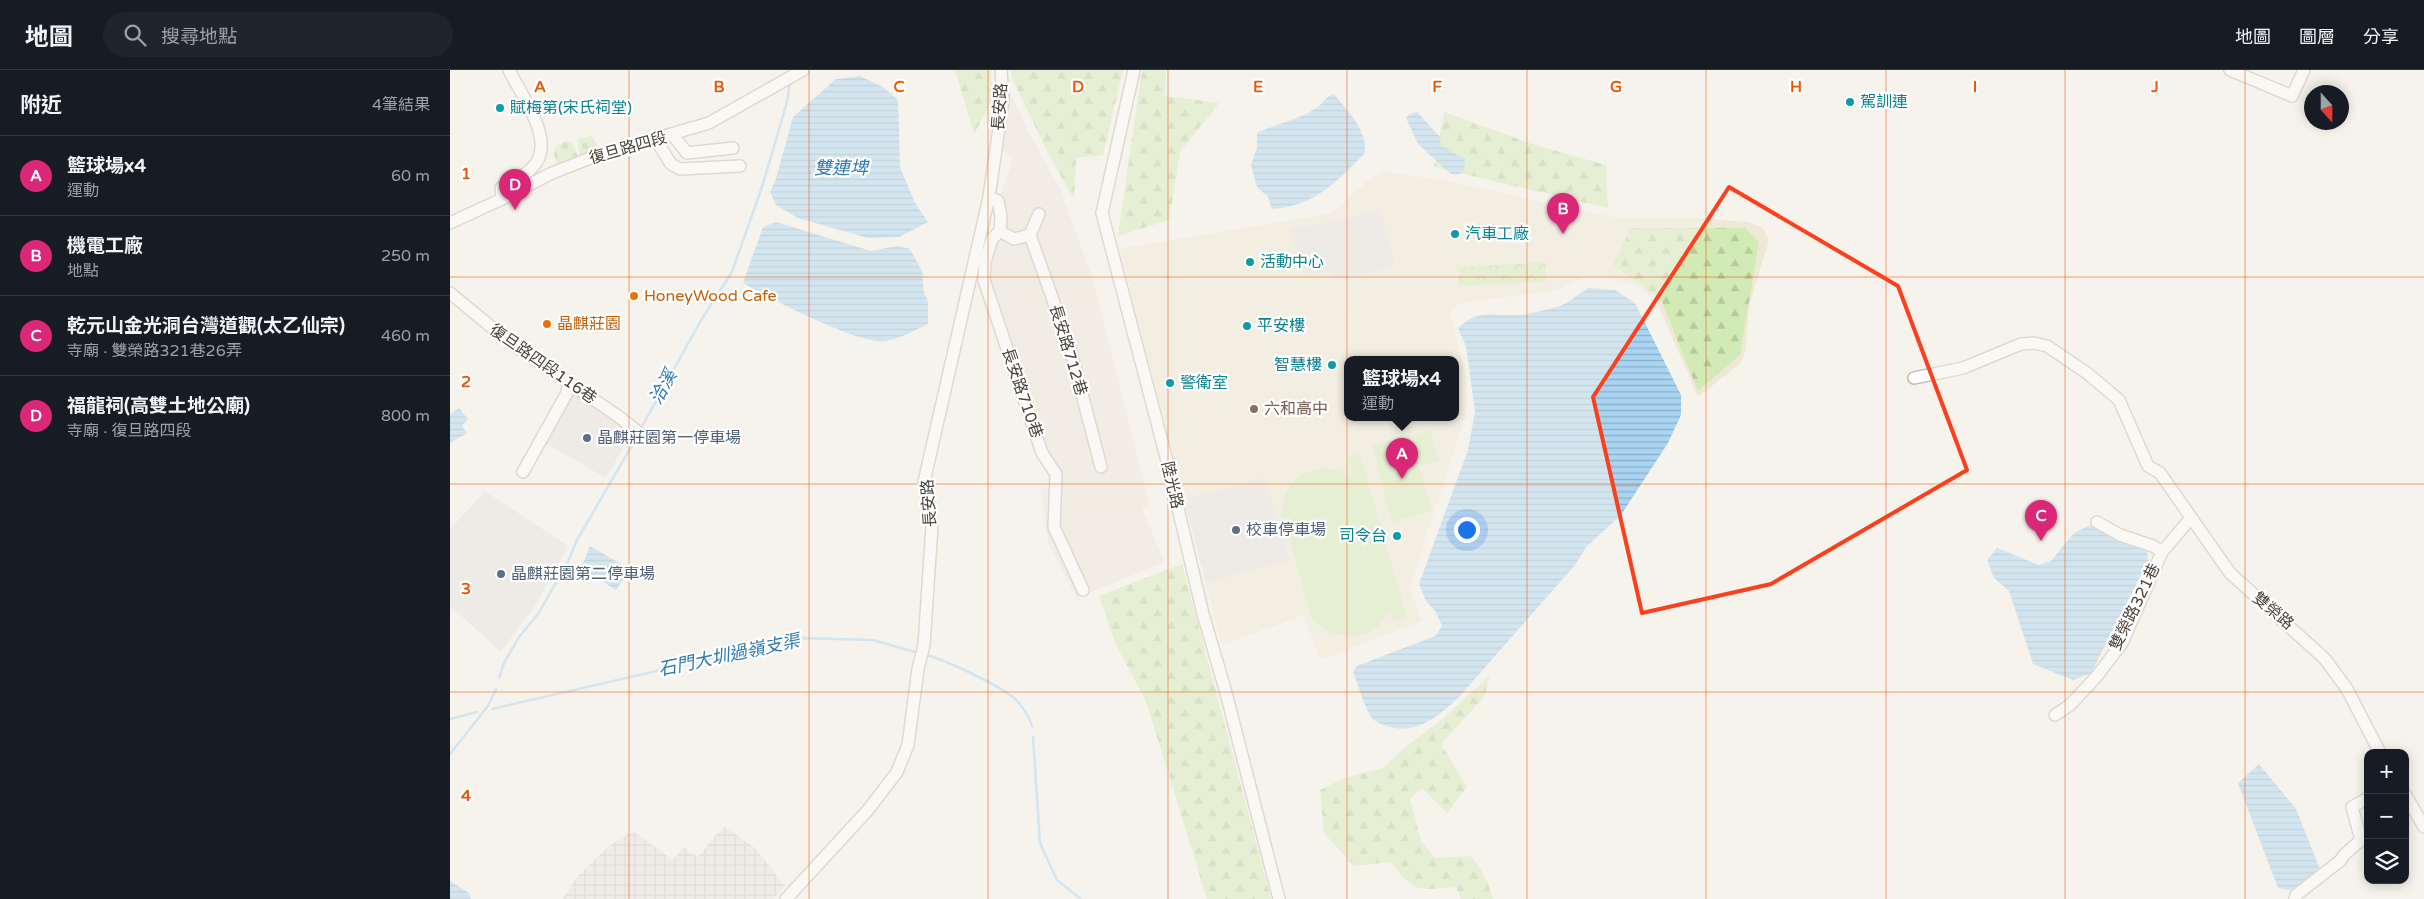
<!DOCTYPE html>
<html lang="zh-TW">
<head>
<meta charset="utf-8">
<style>
	:root { --surface:#171b24; --page:#20242c; --text:#f1f3f6; --muted:#9ea1a6; --line:#363941; --accent:#db2777 }
	body { margin:0; font-family:"Varela Round","Noto Sans TC",sans-serif; background:var(--page); color:var(--text) }
	.controls { position:absolute; right:15px; bottom:15px; display:grid; overflow:hidden; border-radius:10px; box-shadow:0 2px 12px #0003 }
	.controls button { width:45px; height:45px; display:grid; place-items:center; padding:0; border:0; border-bottom:1px solid var(--line); background:var(--surface); color:var(--text); font:25px sans-serif }
	.compass { position:absolute; left:1854px; top:15px; width:45px; height:45px; border-radius:50%; background:var(--surface); box-shadow:0 2px 12px #0003; rotate:159deg }
	.you { position:absolute; left:1016px; top:459px; width:18px; height:18px; margin:-12px; border:4px solid #fff; border-radius:50%; background:#1a73e8; box-shadow:0 0 0 8px #1a73e833 }
	.badge { display:grid; place-items:center; width:32px; height:32px; border-radius:50%; background:var(--accent); color:#fff; font-size:16px; font-weight:700 }
	.pin { position:absolute; translate:-50% -41px; filter:drop-shadow(0 1px 2px #0008) }
	.pin::after { content:''; position:absolute; top:26px; width:18px; height:15px; background:inherit; clip-path:polygon(0 0,100% 0,50% 100%) }
	.popup { position:absolute; left:894px; top:286px; width:115px; height:65px; box-sizing:border-box; display:grid; place-content:center; border-radius:10px; background:var(--surface); filter:drop-shadow(0 1px 4px #0005); font-size:16px; white-space:nowrap; color:var(--muted) }
	.popup b { font-size:19px; color:var(--text) }
	.popup::after { content:''; position:absolute; left:50%; top:100%; margin-left:-10px; border:10px solid transparent; border-top-color:var(--surface) }
	.list { margin:0; padding:0; list-style:none }
	h2 { display:flex; justify-content:space-between; align-items:center; height:65px; margin:0; padding:0 20px; font-size:21px }
	h2 small { font-size:16px; font-weight:400; color:var(--muted) }
	.list li { display:grid; grid-template-columns:32px 1fr auto; gap:15px; align-items:center; box-sizing:border-box; height:80px; padding:0 20px; border-top:1px solid var(--line) }
	.list b { display:block; font-size:19px; white-space:nowrap }
	.list p { margin:0; font-size:16px; white-space:nowrap; color:var(--muted) }
	.list em { font-size:16px; font-style:normal; color:var(--muted) }
	.icon { flex:none; width:28px; height:28px; fill:none; stroke:currentColor; stroke-width:2; stroke-linecap:round; stroke-linejoin:round }
	.map { position:relative; flex:none; width:1974px; height:829px; overflow:hidden }
	header { display:flex; align-items:center; gap:30px; box-sizing:border-box; height:70px; padding:0 25px; background:var(--surface); border-bottom:1px solid var(--line) }
	header strong { font-size:24px }
	nav { display:flex; gap:28px; margin-inline-start:auto; font-size:18px }
	.search { width:350px; height:45px; background:var(--page); display:flex; align-items:center; gap:12px; box-sizing:border-box; padding:0 18px; border-radius:28px; color:var(--muted); font-size:19px }
	main { display:flex }
	aside { flex:1; background:var(--surface) }
	.map>svg:first-child { display:block }
	.residential { fill:#eae5da }
	.industrial { fill:url(#industrial-grid) }
	.education { fill:#efe8d6; fill-rule:evenodd }
	.forest { fill:url(#forest-firs) }
	.cemetery { fill:url(#cemetery-stones) }
	.park { fill:url(#park-crowns) }
	.pitch { fill:#d2eab5 }
	.parking { fill:#e5e3e0 }
	.water { fill:url(#water-rules) }
	.lines { fill:none; stroke-linecap:round; stroke-linejoin:round }
	.stream { stroke:#a9d4f2; stroke-width:2.5 }
	.minor-casing { stroke:#c2bbae; stroke-width:14 }
	.minor { stroke:#fff; stroke-width:11 }
	.marked { fill:none; stroke:#fc3f1d; stroke-width:4; stroke-linejoin:round }
	.grid { fill:none; stroke:#e8590c; stroke-width:1; stroke-opacity:0.55 }
	.culture-dot { fill:#0f9aa8; stroke:#fff; stroke-width:2 }
	.food-dot { fill:#e8710a; stroke:#fff; stroke-width:2 }
	.education-dot { fill:#8d6e63; stroke:#fff; stroke-width:2 }
	.service-dot { fill:#5c6f8a; stroke:#fff; stroke-width:2 }
	.labels { text-anchor:middle; dominant-baseline:central; stroke-width:4.5; stroke-linejoin:round; paint-order:stroke }
	.culture-label { font-size:16px; fill:#0d838f; stroke:#fff; text-anchor:start }
	.street-label { font-size:16px; fill:#4b4439; stroke:#fff }
	.food-label { font-size:16px; fill:#c56008; stroke:#fff; text-anchor:start }
	.education-label { font-size:16px; fill:#785e54; stroke:#fff; text-anchor:start }
	.service-label { font-size:16px; fill:#4e5e75; stroke:#fff; text-anchor:start }
	.water-label { font-size:18px; font-style:italic; fill:#2e7ab2; stroke:#fff }
	.grid-label { font-size:16px; text-anchor:middle; font-weight:bold; fill:#e8590c; stroke:#fff; stroke-width:4.5; stroke-linejoin:round; paint-order:stroke }
</style>
</head>
<body>
<header>
<strong>地圖</strong>
<div class="search"><svg class="icon" aria-label="search" viewBox="0 0 24 24"><circle cx="10" cy="10" r="6"/><path d="M15 15l6 6"/></svg>搜尋地點</div>
<nav><a>地圖</a><a>圖層</a><a>分享</a></nav>
</header>
<main>
<aside>
<h2>附近<small>4筆結果</small></h2>
<ul class="list">
<li><span class="badge">A</span><div><b>籃球場x4</b><p>運動</p></div><em>60 m</em></li>
<li><span class="badge">B</span><div><b>機電工廠</b><p>地點</p></div><em>250 m</em></li>
<li><span class="badge">C</span><div><b>乾元山金光洞台灣道觀(太乙仙宗)</b><p>寺廟 · 雙榮路321巷26弄</p></div><em>460 m</em></li>
<li><span class="badge">D</span><div><b>福龍祠(高雙土地公廟)</b><p>寺廟 · 復旦路四段</p></div><em>800 m</em></li>
</ul>
</aside>
<div class="map">
<svg width="1974" height="829" viewBox="0 0 1974 829">
	<defs>
		<pattern id="industrial-grid" width="8" height="8" patternUnits="userSpaceOnUse" patternTransform="scale(1.25)"><rect width="8" height="8" fill="#e6e2dd"/><path d="M0 4h8M4 0v8" fill="none" stroke="#c7c3be"/></pattern>
		<pattern id="forest-firs" width="22" height="20" patternUnits="userSpaceOnUse" patternTransform="scale(1.25)"><rect width="22" height="20" fill="#d2eab5"/><path d="M5 1l3.5 6h-7zM16 11l3.5 6h-7z" fill="#b6ca9c"/></pattern>
		<pattern id="cemetery-stones" width="16" height="16" patternUnits="userSpaceOnUse" patternTransform="scale(1.25)"><rect width="16" height="16" fill="#d2eab5"/><path d="M2 7V4a2 2 0 0 1 4 0v3zM10 15v-3a2 2 0 0 1 4 0v3z" fill="#b6ca9c"/></pattern>
		<pattern id="park-crowns" width="20" height="18" patternUnits="userSpaceOnUse" patternTransform="scale(1.25)"><rect width="20" height="18" fill="#d2eab5"/><path d="M2 6a3 3 0 1 1 6 0M12 15a3 3 0 1 1 6 0" fill="none" stroke="#b6ca9c"/></pattern>
		<pattern id="water-rules" width="6" height="5" patternUnits="userSpaceOnUse" patternTransform="scale(1.25)"><rect width="6" height="5" fill="#a9d4f2"/><path d="M0 2.5h6" fill="none" stroke="#8caec5"/></pattern>
	</defs>
	<rect width="100%" height="100%" fill="#f6f3ec"/>
	<polygon class="residential" points="557,15 578,61 611,121 644,213 700,437 692,438 714,492 627,528 598,473 591,420 599,416 600,401 593,398 528,216 533,182 544,159 545,143 563,89 550,79"/>
	<polygon class="industrial" points="274,756 305,778 335,816 323,829 113,829 126,808 159,776 183,761 223,790 233,777 248,787"/>
	<path class="education" d="M933 101 1002 112 1167 148 1230 147 1299 152 1313 158 1319 170 1299 236 1296 279 1291 293 1248 327 1207 232 1187 216 1158 207H1134L1108 220 1010 233 1000 242 1017 311 1016 345 959 517 972 551 870 590 854 545 772 575 670 179 882 143 915 113ZM898 290H1006V348H898Z"/>
	<g class="forest">
		<polygon points="505,0 541,0 543,29 524,64"/>
		<polygon points="561,0 673,0 653,85 626,88 624,129 598,83 562,8"/>
		<polygon points="692,0 716,0 715,26 769,33 730,82 719,150 668,166"/>
		<polygon points="994,42 1082,74 1156,95 1158,138 984,97"/>
		<polygon points="1181,158 1295,158 1309,172 1290,285 1248,321 1211,230 1163,195"/>
		<polygon points="732,494 821,829 757,829 696,631 666,575 649,526"/>
		<path d="M1040 605 1034 627 991 674 1017 717 997 743 972 718 960 729 971 771 985 788 1020 786C1033 799 1038 813 1043 829H1011L1006 817C967 820 965 824 941 792L904 796 874 763 870 720 894 708 933 698 953 679 995 647Z"/>
	</g>
	<g class="cemetery">
		<polygon points="141,66 146,72 149,80 129,86 128,69"/>
		<polygon points="117,71 123,74 128,86 107,94 104,84 106,76"/>
	</g>
	<polygon class="park" points="1096,192 1096,212 1009,216 1009,197"/>
	<g class="pitch">
		<polygon points="981,360 988,391 971,396 963,365"/>
		<polygon points="960,365 982,441 942,452 922,376"/>
		<path d="M910 384 957 548 943 552 940 541C937 545 935 550 931 553 913 571 879 570 863 549 859 544 858 534 856 527 850 507 844 486 838 465 836 458 831 450 832 443 833 403 872 388 903 407L899 388Z"/>
	</g>
	<g class="parking">
		<polygon points="930,139 944,191 942,197 891,211 884,209 882,200 854,207 840,158 887,151"/>
		<polygon points="122,322 182,363 156,408 93,372"/>
		<polygon points="814,408 840,490 756,513 734,430"/>
		<polygon points="35,421 118,476 87,533 51,582 0,536 0,459"/>
	</g>
	<g class="water">
		<polygon points="410,6 433,17 448,30 450,97 465,133 478,152 449,167 418,168 348,148 326,135 320,122 326,109 343,47 386,9"/>
		<path d="M884 24C898 42 917 59 915 83 887 111 866 136 822 139L818 127 807 117 801 95 807 78V63C827 53 851 50 869 36 875 31 876 26 884 24Z"/>
		<polygon points="967,42 990,67 991,76 1015,89 1014,101 1009,104 1001,104 968,74 956,48 960,44"/>
		<path d="M326 152 421 181 447 176 460 179 472 201 474 223 478 231V254C465 260 450 269 435 271 411 276 317 227 293 213L313 157Z"/>
		<path d="M1139 218 1165 220 1185 233 1231 325V345L1218 373 1171 445 1136 477 1125 495 1008 628C988 646 968 664 940 657 935 655 926 653 922 648 915 639 908 614 903 602L907 596 985 566 992 556 986 542 976 531 969 514 1018 380 1025 342 1016 276 1008 258C1029 239 1039 246 1065 245 1077 245 1091 241 1103 238 1118 235 1126 225 1139 218Z"/>
		<polygon points="9,338 18,349 12,356 17,363 0,373 0,344"/>
		<polygon points="1640,455 1697,481 1698,491 1641,603 1623,610 1583,594 1559,521 1544,508 1537,490 1547,478 1589,495 1601,491 1623,464"/>
		<polygon points="140,476 178,498 179,501 166,520 131,498"/>
		<polygon points="1809,694 1846,739 1870,799 1843,821 1828,818 1788,713"/>
		<polygon points="0,811 19,823 21,829 0,829"/>
	</g>
	<g class="lines">
		<g class="stream">
			<polyline points="190,360 250,252 282,202 313,114 337,32 340,11"/>
			<path d="M476 585C498 591 544 613 563 627 570 633 580 647 582 656"/>
			<polyline points="49,608 54,593 69,567 88,544 117,494 127,470 188,365"/>
			<polyline points="42,639 350,568 423,570 468,583"/>
			<polyline points="0,649 27,642"/>
			<polyline points="583,667 590,773 607,810 631,829"/>
			<polyline points="0,684 38,636 46,619"/>
		</g>
		<g class="minor-casing">
			<g id="minor">
				<polyline points="684,0 652,143 715,383 753,544 775,619 829,829"/>
				<polyline points="1780,0 1842,26 1854,0"/>
				<polyline points="222,64 237,83 283,78"/>
				<polyline points="206,70 221,94 230,99 290,96"/>
				<polyline points="539,127 548,131 551,146 550,161 542,169 535,192 534,210 592,383 606,404 604,457 633,520"/>
				<path d="M52 129 51 118C61 112 73 107 81 99 109 74 72 27 59 0"/>
				<polyline points="0,153 52,129 102,103 143,87 259,53 353,0"/>
				<polyline points="550,161 564,169 580,165 589,144"/>
				<polyline points="580,165 620,278 651,397"/>
				<polyline points="0,223 62,274 168,346 188,362"/>
				<polyline points="1464,308 1513,298 1571,274 1584,273 1597,276 1637,303 1669,330 1698,396 1710,403 1780,503 1875,589 1897,619 1930,683"/>
				<polyline points="73,402 117,323 118,314"/>
				<polyline points="1647,452 1670,465 1703,476 1712,482"/>
				<polyline points="1605,645 1620,635 1647,606 1672,573 1712,482 1741,448"/>
				<polyline points="1955,724 1974,757"/>
				<polyline points="336,829 418,740 447,702 458,675 468,599 474,575 482,456 474,412 539,127 553,30 551,0"/>
				<polyline points="1845,829 1846,825 1890,791 1894,785 1911,770 1902,737 1918,728"/>
			</g>
		</g>
		<use href="#minor" class="minor"/>
	</g>
	<path d="M0 0H1974V829H0ZM1279 117 1448 216 1517 400 1321 514 1192 543 1143 327Z" fill="#f6f3ec" fill-opacity=".55" fill-rule="evenodd"/>
	<path class="marked" d="M1279 117 1448 216 1517 400 1321 514 1192 543 1143 327Z"/>
	<path class="grid" d="M179 0V829M359 0V829M538 0V829M718 0V829M897 0V829M1077 0V829M1256 0V829M1436 0V829M1615 0V829M1795 0V829M0 207H1974M0 414H1974M0 622H1974"/>
	<g class="culture-dot">
		<circle cx="1400" cy="32" r="5"/>
		<circle cx="50" cy="38" r="5"/>
		<circle cx="1005" cy="164" r="5"/>
		<circle cx="800" cy="192" r="5"/>
		<circle cx="797" cy="256" r="5"/>
		<circle cx="882" cy="295" r="5"/>
		<circle cx="720" cy="313" r="5"/>
		<circle cx="947" cy="466" r="5"/>
	</g>
	<g class="food-dot">
		<circle cx="184" cy="226" r="5"/>
		<circle cx="97" cy="254" r="5"/>
	</g>
	<circle class="education-dot" cx="804" cy="339" r="5"/>
	<g class="service-dot">
		<circle cx="137" cy="368" r="5"/>
		<circle cx="786" cy="460" r="5"/>
		<circle cx="51" cy="504" r="5"/>
	</g>
	<g class="labels">
		<g class="culture-label">
			<text x="1410" y="32">駕訓連</text>
			<text x="60" y="38">賦梅第(宋氏祠堂)</text>
			<text x="1015" y="164">汽車工廠</text>
			<text x="810" y="192">活動中心</text>
			<text x="807" y="256">平安樓</text>
			<text x="872" y="295" text-anchor="end">智慧樓</text>
			<text x="730" y="313">警衛室</text>
			<text x="937" y="466" text-anchor="end">司令台</text>
		</g>
		<g class="street-label">
			<text transform="translate(550 37) rotate(-86)">長安路</text>
			<text transform="translate(178 78) rotate(-16)">復旦路四段</text>
			<text transform="translate(618 280) rotate(73)">長安路712巷</text>
			<text transform="translate(93 294) rotate(35)">復旦路四段116巷</text>
			<text transform="translate(572 323) rotate(71)">長安路710巷</text>
			<text transform="translate(722 415) rotate(77)">陸光路</text>
			<text transform="translate(479 433) rotate(-94)">長安路</text>
			<text transform="translate(1685 537) rotate(-64)">雙榮路321巷</text>
			<text transform="translate(1823 541) rotate(40)">雙榮路</text>
		</g>
		<g class="food-label">
			<text x="194" y="226">HoneyWood Cafe</text>
			<text x="107" y="254">晶麒莊園</text>
		</g>
		<g class="education-label">
			<text x="814" y="339">六和高中</text>
		</g>
		<g class="service-label">
			<text x="147" y="368">晶麒莊園第一停車場</text>
			<text x="796" y="460">校車停車場</text>
			<text x="61" y="504">晶麒莊園第二停車場</text>
		</g>
		<g class="water-label">
			<text x="391" y="98">雙連埤</text>
			<text transform="translate(213 317) rotate(-61)">洽溪</text>
			<text transform="translate(279 585) rotate(-12)">石門大圳過嶺支渠</text>
		</g>
	</g>
	<g class="grid-label">
		<text x="90" y="22">A</text>
		<text x="269" y="22">B</text>
		<text x="449" y="22">C</text>
		<text x="628" y="22">D</text>
		<text x="808" y="22">E</text>
		<text x="987" y="22">F</text>
		<text x="1166" y="22">G</text>
		<text x="1346" y="22">H</text>
		<text x="1525" y="22">I</text>
		<text x="1705" y="22">J</text>
		<text x="16" y="109">1</text>
		<text x="16" y="317">2</text>
		<text x="16" y="524">3</text>
		<text x="16" y="731">4</text>
	</g>
</svg>
<div class="controls">
<button>+</button>
<button>−</button>
<button><svg class="icon" aria-label="layers" viewBox="0 0 24 24"><path d="M12 4l9 5-9 5-9-5zM3 14l9 5 9-5"/></svg></button>
</div>
<svg class="compass" viewBox="-18 -18 36 36"><path d="M0-13l5 13h-10z" fill="#e53935"/><path d="M0 13l5-13h-10z" fill="#9ea1a6"/></svg>
<div class="you"></div>
<div class="pin badge" style="left:952px;top:409px">A</div>
<div class="popup"><b>籃球場x4</b>運動</div>
<div class="pin badge" style="left:1113px;top:164px">B</div>
<div class="pin badge" style="left:1591px;top:471px">C</div>
<div class="pin badge" style="left:65px;top:140px">D</div>
</div>
</main>
</body>
</html>
